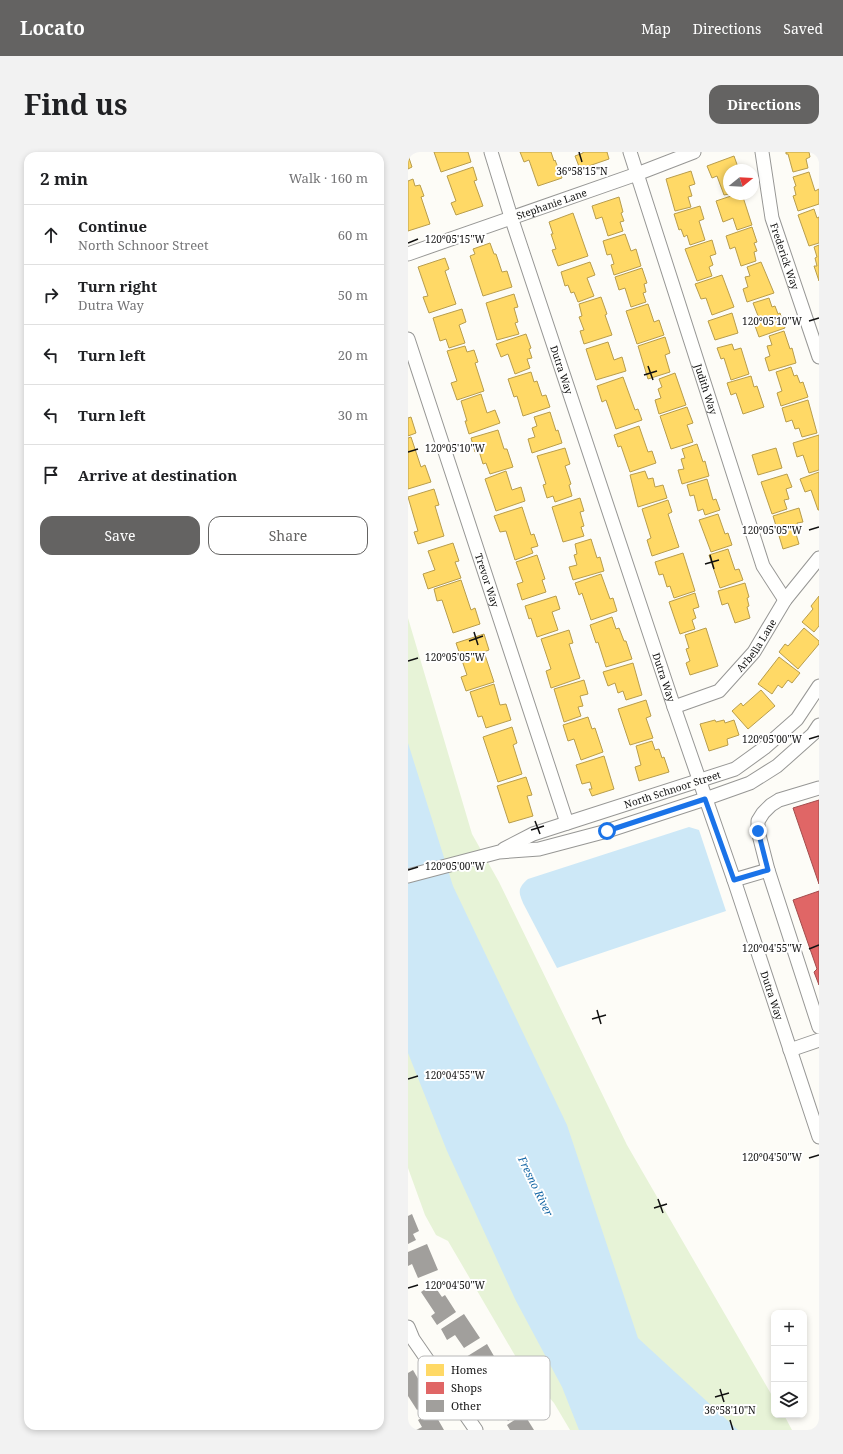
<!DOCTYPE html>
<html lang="en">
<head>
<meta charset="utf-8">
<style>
	:root { --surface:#fff; --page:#f2f2f2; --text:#202124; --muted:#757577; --line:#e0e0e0; --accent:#646362 }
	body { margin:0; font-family:"Noto Serif",serif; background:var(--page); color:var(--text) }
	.controls { position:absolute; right:12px; bottom:12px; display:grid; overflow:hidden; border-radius:8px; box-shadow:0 2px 6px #0003 }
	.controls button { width:36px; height:36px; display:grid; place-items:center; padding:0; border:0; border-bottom:1px solid var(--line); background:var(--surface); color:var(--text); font:20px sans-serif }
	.compass { position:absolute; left:315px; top:12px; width:36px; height:36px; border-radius:50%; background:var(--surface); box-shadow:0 2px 6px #0003; rotate:72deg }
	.stop { position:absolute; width:12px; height:12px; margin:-9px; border:3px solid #1a73e8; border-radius:50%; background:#fff }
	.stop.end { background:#1a73e8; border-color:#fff; box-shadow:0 1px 4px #0008 }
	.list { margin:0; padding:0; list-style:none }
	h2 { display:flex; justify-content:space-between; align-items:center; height:52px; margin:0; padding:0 16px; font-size:17px }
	h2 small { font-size:13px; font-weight:400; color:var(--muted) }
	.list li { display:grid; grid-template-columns:26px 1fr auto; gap:12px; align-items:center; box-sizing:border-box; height:60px; padding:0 16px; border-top:1px solid var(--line) }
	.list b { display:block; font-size:15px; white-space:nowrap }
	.list p { margin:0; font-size:13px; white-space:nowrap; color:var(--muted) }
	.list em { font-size:13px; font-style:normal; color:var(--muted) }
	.actions { display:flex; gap:8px; padding:12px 16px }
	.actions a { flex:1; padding:9px 0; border:1px solid var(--accent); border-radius:12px; text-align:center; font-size:14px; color:var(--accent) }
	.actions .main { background:var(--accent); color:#fff }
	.icon { flex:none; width:22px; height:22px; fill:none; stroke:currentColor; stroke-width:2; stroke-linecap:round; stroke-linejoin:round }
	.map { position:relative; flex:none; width:411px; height:1278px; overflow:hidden; border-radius:12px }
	header { display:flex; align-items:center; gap:24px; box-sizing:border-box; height:56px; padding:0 20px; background:var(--accent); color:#fff }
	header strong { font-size:19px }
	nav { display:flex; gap:22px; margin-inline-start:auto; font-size:14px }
	.intro { display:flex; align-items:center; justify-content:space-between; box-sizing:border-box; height:96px; padding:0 24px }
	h1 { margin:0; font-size:28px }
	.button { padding:10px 18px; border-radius:12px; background:var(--accent); color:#fff; font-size:14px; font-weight:700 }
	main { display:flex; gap:24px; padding:0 24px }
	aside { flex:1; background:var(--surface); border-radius:12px; box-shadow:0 2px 6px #0003 }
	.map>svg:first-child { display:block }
	.green { fill:#e7f3d7 }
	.water { fill:#cde8f7 }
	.homes { fill:#ffd966; stroke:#b89d4c }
	.shops { fill:#e06666; stroke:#a24c4c }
	.building { fill:#a19f9c }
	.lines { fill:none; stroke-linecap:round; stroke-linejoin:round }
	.minor-casing { stroke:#979795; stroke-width:15 }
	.minor { stroke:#fffffe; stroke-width:13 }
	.route { stroke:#1a73e8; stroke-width:5 }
	.ticks { fill:none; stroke:#111; stroke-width:1.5 }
	.labels { text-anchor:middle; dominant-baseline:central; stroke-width:4; stroke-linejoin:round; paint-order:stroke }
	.street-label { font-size:10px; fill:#111; stroke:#fff }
	.water-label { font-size:11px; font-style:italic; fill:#1768a6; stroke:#fff }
	.key { fill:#fff; stroke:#b8b8b8; stroke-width:1 }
	.key-label { font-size:11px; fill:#111 }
	.ticks-label { font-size:10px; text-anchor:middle; fill:#111; stroke:#fff; stroke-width:4; stroke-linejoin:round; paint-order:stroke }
</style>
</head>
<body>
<header>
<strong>Locato</strong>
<nav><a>Map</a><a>Directions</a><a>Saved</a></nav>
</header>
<div class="intro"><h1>Find us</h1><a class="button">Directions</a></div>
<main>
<aside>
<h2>2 min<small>Walk · 160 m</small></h2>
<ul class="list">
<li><svg class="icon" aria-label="ahead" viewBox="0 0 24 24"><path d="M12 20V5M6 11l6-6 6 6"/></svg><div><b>Continue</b><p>North Schnoor Street</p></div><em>60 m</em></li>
<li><svg class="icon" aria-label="right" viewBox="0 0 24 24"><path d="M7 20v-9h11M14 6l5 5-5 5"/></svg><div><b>Turn right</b><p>Dutra Way</p></div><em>50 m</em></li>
<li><svg class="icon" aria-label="left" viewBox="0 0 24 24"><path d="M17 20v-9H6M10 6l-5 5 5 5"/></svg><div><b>Turn left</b></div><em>20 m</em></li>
<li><svg class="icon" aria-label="left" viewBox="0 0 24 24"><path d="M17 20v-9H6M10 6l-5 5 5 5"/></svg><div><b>Turn left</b></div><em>30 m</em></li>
<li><svg class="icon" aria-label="arrive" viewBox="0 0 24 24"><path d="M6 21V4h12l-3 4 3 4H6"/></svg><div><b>Arrive at destination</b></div></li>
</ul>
<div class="actions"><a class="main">Save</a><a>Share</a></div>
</aside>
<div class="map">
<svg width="411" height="1278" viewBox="0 0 411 1278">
	<rect width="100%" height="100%" fill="#fdfcf7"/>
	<polygon class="green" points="0,466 64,682 91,730 219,993 366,1247 366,1263 376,1263 384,1278 162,1278 146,1251 112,1212 40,1089 28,1083 17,1063 0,1016"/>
	<g class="water">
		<polygon points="0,591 45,734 159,973 230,1186 330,1278 171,1278 154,1235 107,1147 39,999 0,901"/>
		<path d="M281 675 291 678 318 759 149 816 115 751C110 739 110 736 120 727Z"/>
	</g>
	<g class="homes">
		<polygon points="26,0 60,0 63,10 33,20"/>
		<polygon points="112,0 143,0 146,9 147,8 154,26 130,34 121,8 116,10"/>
		<polygon points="175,0 199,0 201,7 172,17 167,4 175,1"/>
		<polygon points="378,0 401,0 402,5 398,7 400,16 385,20 380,2 378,2"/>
		<polygon points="0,3 4,15 0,17"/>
		<polygon points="326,4 331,18 321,18 321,42 316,43 309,24 304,26 299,14"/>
		<polygon points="65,15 69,28 66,29 75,54 48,63 43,51 48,49 39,24"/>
		<polygon points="283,19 287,32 281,34 284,44 280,45 283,55 267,59 258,27"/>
		<polygon points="401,20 407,39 411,37 411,52 390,59 385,44 388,43 386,35 388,34 385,25"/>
		<polygon points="5,27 7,34 12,33 16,44 13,45 22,72 0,79 0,29"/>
		<polygon points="329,42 334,42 344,73 329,78 325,66 315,70 308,49"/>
		<polygon points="211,45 215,60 213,61 216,69 212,70 215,79 200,84 194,65 188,67 184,54"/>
		<polygon points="292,54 296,67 291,69 297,88 282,93 279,83 276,85 273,77 271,78 266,62"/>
		<polygon points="406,57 409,66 411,65 411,91 401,94 390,63"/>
		<polygon points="165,61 180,104 150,114 144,98 148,97 143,82 145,82 141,70"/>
		<polygon points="344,75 349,90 346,91 349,99 346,100 348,109 333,114 327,95 322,97 318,84"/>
		<polygon points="217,82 223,99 228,97 233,114 206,123 203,113 206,112 203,102 199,103 195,89"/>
		<polygon points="304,88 308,102 302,104 305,113 301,115 304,124 289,129 277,97"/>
		<polygon points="82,91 86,102 88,102 94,120 99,119 104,135 75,144 62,104 67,102 65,97"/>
		<polygon points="411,93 411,129 406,114 409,114 407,106 409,105 406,95"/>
		<polygon points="37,106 41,117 37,119 48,152 21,161 15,145 20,144 10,115"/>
		<polygon points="182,110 187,123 179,126 186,144 170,150 166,140 163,141 160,133 157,134 153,120"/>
		<polygon points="353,110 366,141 339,150 335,137 340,135 337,125 342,124 339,115"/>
		<polygon points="234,116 239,131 236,132 238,140 235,141 238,150 223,155 217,136 211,138 207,125"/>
		<polygon points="314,123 326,155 304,163 298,146 293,147 287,132"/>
		<polygon points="106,142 110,155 106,156 110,170 107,171 111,182 89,188 78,151"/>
		<polygon points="193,145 199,162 197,163 204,183 176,192 172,179 176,178 171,165 174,164 171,152"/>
		<polygon points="361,146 364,155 367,154 370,162 372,161 377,176 351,185 346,171 352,169 345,151"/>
		<polygon points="240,152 246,170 251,168 256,183 229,192 218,159"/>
		<polygon points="54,157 58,170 51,173 57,191 41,196 38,187 32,189 25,166"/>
		<polygon points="324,161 330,181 307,188 300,169"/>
		<polygon points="376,179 382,197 384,196 388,211 361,219 357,206 362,204 359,194 364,193 361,184"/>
		<polygon points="118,182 123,196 121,197 124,206 119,207 122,216 107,222 100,202 93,205 88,192"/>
		<polygon points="257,185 262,201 257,203 262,220 240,227 230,194"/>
		<polygon points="200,190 206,208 214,205 218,219 188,228 178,197"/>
		<polygon points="324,192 326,198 333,196 341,222 323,228 316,206 313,207 309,196"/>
		<polygon points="57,194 59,200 66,198 70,210 67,211 76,239 49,248 43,231 49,229 39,199"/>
		<polygon points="383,215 386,224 389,223 392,231 395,230 400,245 373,254 369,241 374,239 368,220"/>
		<polygon points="123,220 126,230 129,229 134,244 138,243 142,255 115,264 109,244 106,245 100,227"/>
		<polygon points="267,221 278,253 251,262 247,248 253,246 250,237 254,235 251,227"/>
		<polygon points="343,224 346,235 349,234 356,255 335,262 328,241 323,243 319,231"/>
		<polygon points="215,225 227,258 230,257 234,268 208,277 198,248 194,250 189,234"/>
		<polygon points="73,242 79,261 87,258 92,271 61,282 57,269 59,269 53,249"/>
		<polygon points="400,248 409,281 394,285 391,276 387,277 384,268 378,270 374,256"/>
		<polygon points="279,255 285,271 279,273 285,290 263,297 252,264"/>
		<polygon points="142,260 148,279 150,278 154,291 124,301 120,287 127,285 124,276 129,274 126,265"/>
		<polygon points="3,265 8,281 0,284 0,266"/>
		<polygon points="231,274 240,300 244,299 248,311 222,320 213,294 210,295 206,283"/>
		<polygon points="90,278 96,297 99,297 105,315 82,322 78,311 75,312 71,299 67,300 63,286"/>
		<polygon points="411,283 411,318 401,321 395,303 389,305 385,291"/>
		<polygon points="3,285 13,315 17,313 23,330 0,337 0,286"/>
		<polygon points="289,292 295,310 297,309 301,324 274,332 270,318 276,317 273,307 277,306 274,297"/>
		<polygon points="157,296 162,312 157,314 163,332 161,333 164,344 147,350 145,344 139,346 135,333 138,332 129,304"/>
		<polygon points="368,296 374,316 350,323 344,303"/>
		<polygon points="98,319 104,338 113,335 117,349 88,359 77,327"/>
		<polygon points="237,319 240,327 245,326 247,335 255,333 259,346 230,355 222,323"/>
		<polygon points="411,320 411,358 410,358 403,338 397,340 392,327"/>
		<polygon points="379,322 384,335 378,337 381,347 376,348 379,357 364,362 353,330"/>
		<polygon points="299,327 305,348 308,347 312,358 297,363 295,357 290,359 286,343 282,344 279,333"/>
		<polygon points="26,337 31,353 27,354 36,384 10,392 6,380 10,379 0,345"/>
		<polygon points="172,346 176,359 172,360 176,374 173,375 176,384 155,390 144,355"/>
		<polygon points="260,348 264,360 260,362 271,395 244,404 239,388 243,386 234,357"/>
		<polygon points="114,355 123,383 126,382 130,394 123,396 125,401 107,408 98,379 92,380 86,364"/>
		<polygon points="391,356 395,370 389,371 392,381 388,382 391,392 375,397 365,364"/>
		<polygon points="310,362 317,382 320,381 324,393 303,400 291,368"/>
		<polygon points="183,387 189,406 192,405 196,419 165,428 161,415 169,413 166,403 169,402 167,392"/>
		<polygon points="45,391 51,409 47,410 53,426 20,437 15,422 27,418 20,399"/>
		<polygon points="320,397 327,418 331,417 335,428 312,436 301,403"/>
		<polygon points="275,401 287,439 266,446 262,434 259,435 255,422 251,423 247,410"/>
		<polygon points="129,403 137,427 134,428 138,440 114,448 109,432 115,430 108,410"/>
		<polygon points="193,422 202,447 205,446 209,459 183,468 174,441 171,443 167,431"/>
		<polygon points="53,428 63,458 67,456 72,472 45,481 34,448 29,449 26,437"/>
		<polygon points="337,431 341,445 339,446 341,454 339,455 342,466 327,471 320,451 314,453 310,439"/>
		<polygon points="287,441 291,455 285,457 288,466 284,468 287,477 272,482 261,450"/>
		<polygon points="148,444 152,457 144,460 150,478 129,485 123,466 121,467 117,454"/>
		<polygon points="411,444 411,474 406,480 394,470 405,457 403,454"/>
		<polygon points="204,465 208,477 211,476 216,489 218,489 224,507 198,515 190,490 188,491 182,473"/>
		<polygon points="298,476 310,514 282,523 278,511 282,509 278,497 281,496 277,483"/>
		<polygon points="396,476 411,489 411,492 390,517 371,500 377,492 380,494"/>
		<polygon points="161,478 165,491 161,492 172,526 143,536 138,519 143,517 133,487"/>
		<polygon points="76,482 81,498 76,500 86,530 58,539 53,525 59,523 48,491"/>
		<polygon points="371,505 392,521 384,531 380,528 374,536 370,533 364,542 350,532"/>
		<polygon points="225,511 234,543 218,548 215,539 210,541 207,531 200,534 195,520"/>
		<polygon points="176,528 180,542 172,544 175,554 170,555 173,564 156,570 146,537"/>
		<polygon points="86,532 92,553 98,552 103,568 78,576 74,564 70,565 62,540"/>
		<polygon points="353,538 367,554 340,577 324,559 333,551 335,554"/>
		<polygon points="238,548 243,564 238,566 245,586 222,593 210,557"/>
		<polygon points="180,565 184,577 187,576 195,600 173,608 166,587 160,589 155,573"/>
		<polygon points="307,568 308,570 316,568 317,571 326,568 331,583 319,587 320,593 301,599 292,572"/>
		<polygon points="104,575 109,591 105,593 114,622 90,630 75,585"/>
		<polygon points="244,589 247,598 251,597 254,606 256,605 261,620 231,629 227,615 233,613 228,594"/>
		<polygon points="196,604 206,637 184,644 181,637 184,637 182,630 174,632 168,613"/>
		<polygon points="118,625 124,643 119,644 125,664 101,671 89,634"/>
	</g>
	<g class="shops">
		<polygon points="411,648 411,732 385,656"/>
		<polygon points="411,739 411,833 406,820 409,817 385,748"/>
	</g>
	<g class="building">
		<polygon points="4,1062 11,1079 5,1082 8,1088 0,1092 0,1064"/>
		<polygon points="19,1092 30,1118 10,1126 4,1112 0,1114 0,1100"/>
		<polygon points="25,1132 34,1145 37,1143 48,1160 29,1173 23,1164 27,1161 13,1140"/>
		<polygon points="56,1162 72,1186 56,1196 47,1183 39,1188 33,1177"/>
		<polygon points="79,1192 94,1218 70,1232 64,1223 68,1222 58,1205"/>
		<polygon points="5,1218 23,1249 9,1258 0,1244 0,1221"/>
		<polygon points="100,1237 104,1244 110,1239 120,1255 100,1269 90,1254 86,1257 79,1246 89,1240 92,1243"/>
		<polygon points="26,1252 32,1262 28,1264 36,1278 8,1278 14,1275 10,1268 18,1263 15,1258"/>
		<polygon points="116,1262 126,1278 102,1278 99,1273"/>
	</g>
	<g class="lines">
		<g class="minor-casing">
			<g id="minor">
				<path id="s1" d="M83 0 103 65 266 555 326 728 411 985"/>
				<path id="s2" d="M222 0 355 414 377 448"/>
				<path id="s3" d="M354 0 364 66 411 205"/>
				<path id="s4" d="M0 102 229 22 286 0"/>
				<path id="s5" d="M0 187 159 671"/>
				<path id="s6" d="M266 555 311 539 346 500 377 448 411 406"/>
				<polyline points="411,636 371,648 363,653 355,661 350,669 350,679 360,718 411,875"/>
				<path id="s7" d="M96 697 125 682 327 617 356 596 389 567 411 534"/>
				<polyline points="0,724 91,700 131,697 199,679 297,647 342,631 369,614 405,582 411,573"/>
				<polyline points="326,728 360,718"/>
				<polyline points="382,898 411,888"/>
				<polyline points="0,1175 5,1187 68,1278"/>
			</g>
		</g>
		<use href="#minor" class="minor"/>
	</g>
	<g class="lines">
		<polyline class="route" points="199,679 297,647 326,728 360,718 350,679"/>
	</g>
	<path class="ticks" d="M171 0 174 10M0 91 10 87M401 169 411 166M240 214 245 228M236 223 249 219M0 300 10 297M401 378 411 375M302 403 306 417M297 412 311 408M66 480 70 493M61 489 75 484M0 509 10 506M401 587 411 584M127 669 132 682M123 678 136 674M0 718 10 715M401 797 411 793M189 858 193 872M184 867 198 863M0 927 10 924M401 1006 411 1003M250 1047 255 1061M246 1056 259 1052M0 1136 10 1133M312 1237 316 1250M307 1245 321 1241M322 1268 325 1278"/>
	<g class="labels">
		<g class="street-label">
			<text stroke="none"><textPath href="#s4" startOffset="152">Stephanie Lane</textPath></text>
			<text stroke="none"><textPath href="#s3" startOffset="107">Frederick Way</textPath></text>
			<text stroke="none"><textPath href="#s1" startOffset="229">Dutra Way</textPath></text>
			<text stroke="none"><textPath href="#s2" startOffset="249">Judith Way</textPath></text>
			<text stroke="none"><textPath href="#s5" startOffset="254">Trevor Way</textPath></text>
			<text stroke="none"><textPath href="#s6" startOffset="107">Arbella Lane</textPath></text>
			<text stroke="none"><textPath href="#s1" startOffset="553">Dutra Way</textPath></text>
			<text stroke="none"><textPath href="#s7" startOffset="179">North Schnoor Street</textPath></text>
			<text stroke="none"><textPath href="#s1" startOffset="889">Dutra Way</textPath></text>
		</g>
		<g class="water-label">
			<text transform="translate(128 1034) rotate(64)">Fresno River</text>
		</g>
	</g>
	<rect x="10" y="1204" width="132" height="64" rx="6" class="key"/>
	<rect x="18" y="1212" width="18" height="12" fill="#ffd966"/>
	<rect x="18" y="1230" width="18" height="12" fill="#e06666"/>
	<rect x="18" y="1248" width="18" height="12" fill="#a19f9c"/>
	<g class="key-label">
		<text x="43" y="1222">Homes</text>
		<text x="43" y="1240">Shops</text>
		<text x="43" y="1258">Other</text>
	</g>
	<g class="ticks-label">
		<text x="174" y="23">36°58'15"N</text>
		<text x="47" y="91">120°05'15"W</text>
		<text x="364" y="173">120°05'10"W</text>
		<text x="47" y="300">120°05'10"W</text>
		<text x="364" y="382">120°05'05"W</text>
		<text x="47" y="509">120°05'05"W</text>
		<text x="364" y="591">120°05'00"W</text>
		<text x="47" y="718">120°05'00"W</text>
		<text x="364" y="800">120°04'55"W</text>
		<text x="47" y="927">120°04'55"W</text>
		<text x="364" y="1009">120°04'50"W</text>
		<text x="47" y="1137">120°04'50"W</text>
		<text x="322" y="1262">36°58'10"N</text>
	</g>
</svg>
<div class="controls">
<button>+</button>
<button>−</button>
<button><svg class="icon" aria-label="layers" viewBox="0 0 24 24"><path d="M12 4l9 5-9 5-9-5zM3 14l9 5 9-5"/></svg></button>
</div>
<svg class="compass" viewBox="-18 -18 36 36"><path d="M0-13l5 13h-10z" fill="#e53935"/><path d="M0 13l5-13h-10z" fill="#757577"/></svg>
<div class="stop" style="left:199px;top:679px"></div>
<div class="stop end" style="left:350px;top:679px"></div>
</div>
</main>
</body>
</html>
